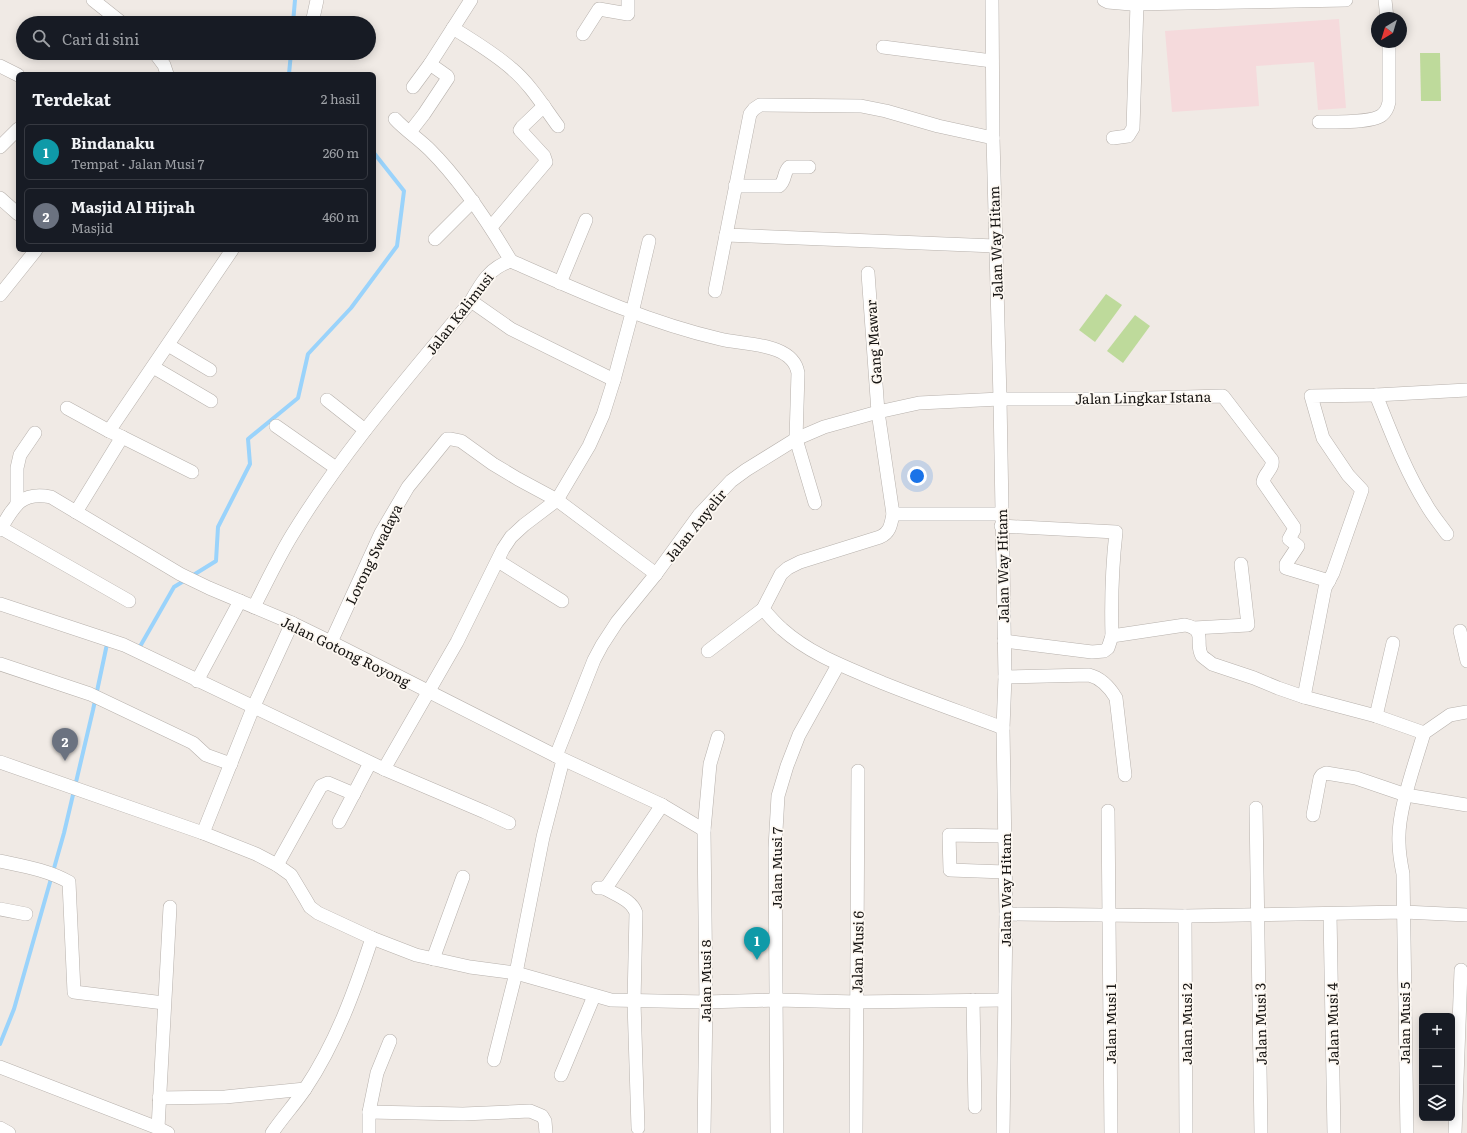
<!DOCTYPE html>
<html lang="id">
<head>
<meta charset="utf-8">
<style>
	:root { --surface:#171b24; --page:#242831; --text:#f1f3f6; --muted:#9ea1a6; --line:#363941; --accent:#b0ae98 }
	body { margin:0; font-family:Literata,serif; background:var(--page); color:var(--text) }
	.controls { position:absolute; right:12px; bottom:12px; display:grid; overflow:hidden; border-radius:6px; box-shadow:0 2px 10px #0003 }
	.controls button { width:36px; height:36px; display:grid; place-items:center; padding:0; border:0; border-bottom:1px solid var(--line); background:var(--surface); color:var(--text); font:20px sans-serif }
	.compass { position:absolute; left:1371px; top:12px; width:36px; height:36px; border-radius:50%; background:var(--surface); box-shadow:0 2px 10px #0003; rotate:218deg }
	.you { position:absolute; left:917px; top:476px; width:14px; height:14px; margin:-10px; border:3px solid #fff; border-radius:50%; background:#1a73e8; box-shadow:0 0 0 6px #1a73e833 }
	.badge { display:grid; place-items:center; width:26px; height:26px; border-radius:50%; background:var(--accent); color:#fff; font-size:13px; font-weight:700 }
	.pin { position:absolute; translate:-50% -33px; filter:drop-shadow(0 1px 2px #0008) }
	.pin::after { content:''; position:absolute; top:21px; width:14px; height:12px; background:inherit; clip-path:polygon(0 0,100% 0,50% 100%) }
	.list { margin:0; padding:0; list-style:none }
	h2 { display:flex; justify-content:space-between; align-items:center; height:52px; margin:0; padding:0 16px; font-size:17px }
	h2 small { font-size:13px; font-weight:400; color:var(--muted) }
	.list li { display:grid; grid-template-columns:26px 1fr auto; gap:12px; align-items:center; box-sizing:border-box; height:56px; margin:0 8px 8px; padding:0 8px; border:1px solid var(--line); border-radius:6px }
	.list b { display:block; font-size:15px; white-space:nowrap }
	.list p { margin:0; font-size:13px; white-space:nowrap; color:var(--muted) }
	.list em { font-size:13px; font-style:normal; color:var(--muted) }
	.icon { flex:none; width:22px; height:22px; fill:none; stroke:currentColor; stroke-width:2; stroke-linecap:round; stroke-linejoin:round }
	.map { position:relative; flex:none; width:1467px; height:1133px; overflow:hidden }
	.search { position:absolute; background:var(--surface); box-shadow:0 2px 10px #0003; left:16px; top:16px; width:360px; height:44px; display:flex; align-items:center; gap:10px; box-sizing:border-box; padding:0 14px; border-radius:22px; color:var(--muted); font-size:15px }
	.panel { position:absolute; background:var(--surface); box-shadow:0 2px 10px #0003; left:16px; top:72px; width:360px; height:180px; border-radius:6px }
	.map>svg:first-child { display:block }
	.commercial { fill:#f5dadc }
	.green { fill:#beda9b }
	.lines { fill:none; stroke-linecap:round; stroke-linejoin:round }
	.stream { stroke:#9ad3fb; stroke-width:4 }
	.minor-casing { stroke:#b7b1ac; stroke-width:14 }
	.minor { stroke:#fff; stroke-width:13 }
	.labels { text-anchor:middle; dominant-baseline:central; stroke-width:3.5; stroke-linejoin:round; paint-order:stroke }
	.street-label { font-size:14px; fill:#171513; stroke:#fdf8f2 }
</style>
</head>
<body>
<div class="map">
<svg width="1467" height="1133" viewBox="0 0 1467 1133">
	<rect width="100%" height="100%" fill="#f0eae5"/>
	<polygon class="commercial" points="1339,19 1346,108 1318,110 1314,62 1256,66 1259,106 1172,112 1165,31"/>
	<g class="green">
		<polygon points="1420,53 1440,53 1441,101 1421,101"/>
		<polygon points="1106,294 1122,305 1095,342 1079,330"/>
		<polygon points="1135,315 1150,326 1123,363 1107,351"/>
	</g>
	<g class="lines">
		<g class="stream">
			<polyline points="293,23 295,0"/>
			<polyline points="289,74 291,53"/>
			<polyline points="138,650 174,587 216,561 218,527 250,464 248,439 298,398 308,354 351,308 397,246 404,191 374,153"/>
			<polyline points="0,1044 14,1009 64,833 93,710 107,644 109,645"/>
		</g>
		<g class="minor-casing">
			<g id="minor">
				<polyline points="93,0 122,23"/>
				<polyline points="992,0 993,138 1000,399 1005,677 1003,728 1006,914 1003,1133"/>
				<polyline points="1104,0 1108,2 1131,4 1346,0"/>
				<polyline points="1385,0 1387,18"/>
				<polyline points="312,23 317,0"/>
				<path d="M453 28C473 41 494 53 512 69 530 84 544 107 558 126"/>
				<polyline points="583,34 599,9 628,14 628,0"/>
				<polyline points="883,47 992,61"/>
				<polyline points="155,53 164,65 167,74"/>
				<polyline points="0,66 18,75"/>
				<polyline points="413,87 430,64 471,0"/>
				<path d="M395 119C405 130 419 139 430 150 462 182 488 222 511 261"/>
				<path d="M1319 122C1333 122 1372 123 1382 115 1386 112 1388 107 1389 102V42"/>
				<polyline points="410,132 424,114 448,78 447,76 430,64"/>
				<polyline points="993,138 938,126 886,111 861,106 760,105 754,109 750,114 726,235 995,246"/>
				<polyline points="1113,138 1128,136 1133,128 1137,4"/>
				<polyline points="0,147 18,129"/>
				<path d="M735 186H779C786 181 783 173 789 167H809"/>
				<polyline points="0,198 18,214"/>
				<polyline points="491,227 546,162 544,156 520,130 522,127 544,106"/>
				<polyline points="435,239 473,201"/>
				<path d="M868 273 878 412 893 514C891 524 890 533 880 537L800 562 788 568 781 574 763 609C769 616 775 623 782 629 811 655 848 668 883 683 923 699 963 713 1003 728"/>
				<polyline points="560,283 586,220"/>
				<polyline points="715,291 726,235"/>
				<polyline points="0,295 36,250"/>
				<polyline points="471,301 511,329 614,380"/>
				<polyline points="168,345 210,370"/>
				<polyline points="153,367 211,401"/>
				<path d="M1376 395C1391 432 1405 470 1426 504 1432 515 1440 524 1447 534"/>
				<polyline points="327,400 365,430"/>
				<polyline points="67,408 109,431"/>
				<polyline points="276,426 336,468"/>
				<polyline points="122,437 192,472"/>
				<polyline points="17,504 17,468 20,455 35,433"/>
				<polyline points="76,512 122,437 109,431 232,250"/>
				<polyline points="893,514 1001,514"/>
				<path d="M1001 526 1116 532C1112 567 1111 601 1112 636"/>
				<polyline points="1,528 129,601"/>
				<path d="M0 530C14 506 21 491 51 497L180 574 209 588 292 623 331 642 556 756 662 805 704 830"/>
				<polyline points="498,561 562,601"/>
				<polyline points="0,604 124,645 384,769 485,812 509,823"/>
				<path d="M254 607C266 583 278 558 292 535 343 451 409 376 471 301 481 283 490 267 511 261 579 291 647 322 720 339 743 345 793 342 798 373L796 439 815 503"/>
				<polyline points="1194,628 1248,625 1241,564"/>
				<polyline points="1460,631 1467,661"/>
				<path d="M1004 641 1092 652 1104 651 1108 648 1112 636 1185 625C1208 630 1194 643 1202 656 1205 659 1209 661 1212 664L1254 678 1278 688 1304 697 1376 716 1424 733C1415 764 1397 812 1399 843 1399 853 1401 864 1403 874L1407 1133"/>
				<polyline points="331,642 381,533 408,487 447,439 451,439 461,441 493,464 518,479 557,500 656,574"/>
				<polyline points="708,651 763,609"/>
				<polyline points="0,664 90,694 193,743 206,755 231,764"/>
				<path d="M1005 677 1089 675C1101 678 1110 688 1116 698L1125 775"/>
				<polyline points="197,681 240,601"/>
				<polyline points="1304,697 1325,588 1333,573 1362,490 1348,475 1323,438 1311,396 1376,395 1467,390"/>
				<polyline points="1376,716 1393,643"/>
				<polyline points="1424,733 1450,715 1467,712"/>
				<path d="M556 756 594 660 602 645 617 622 656 574 699 515 731 481 746 470 796 439 824 427 878 412 919 403 1000 399H1111L1223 396 1272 460C1274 469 1264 473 1263 482L1294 527V530L1289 539 1298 546 1286 564V568L1329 581"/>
				<polyline points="0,762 203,833 256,854 277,865 291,875 306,900 310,907 318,913 372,938 416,955 470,967 516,973 562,986 611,1000 706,1002 777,1000 856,1002 1004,1000"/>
				<polyline points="384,769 457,642 503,549 511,537 524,525 557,500 589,446 603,415 614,380 632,313 649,241"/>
				<polyline points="1256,808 1261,1133"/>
				<polyline points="1108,811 1111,1133"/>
				<polyline points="1313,815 1320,778 1322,775 1326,773 1356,778 1406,795 1467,805"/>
				<polyline points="339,822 370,763"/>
				<polyline points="203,833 253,708 292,623"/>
				<polyline points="1005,836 949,835 950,870 1005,872"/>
				<path d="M0 861C23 866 48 870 69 882L74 992 164 1003"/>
				<polyline points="277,865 321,786 328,783 354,794"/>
				<polyline points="598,888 604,888 608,885 662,805"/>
				<path d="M604 888C616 895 632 900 636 913L634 1002 638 1128"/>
				<polyline points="0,909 26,914"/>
				<polyline points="1006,914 1185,916 1404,912 1467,915"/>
				<polyline points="1330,914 1334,1133"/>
				<polyline points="1185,916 1186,1133"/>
				<polyline points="433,959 463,877"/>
				<polyline points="973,1000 975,1107"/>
				<polyline points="494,1060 516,973 543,837 563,760"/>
				<polyline points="0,1067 158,1128 168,1133"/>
				<polyline points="561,1075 594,996"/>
				<polyline points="159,1098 225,1097 305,1089"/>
				<polyline points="369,1112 463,1114 530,1111 542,1116 545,1121 546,1133"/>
				<polyline points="0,1128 9,1133"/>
				<polyline points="158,1128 170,907"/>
				<path d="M272 1133C282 1118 295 1104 305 1089 336 1043 355 990 372 938"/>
				<polyline points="369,1133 369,1112 377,1073 390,1041"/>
				<polyline points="704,1133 706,1002 704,830 710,764 718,737"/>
				<polyline points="777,1133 775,848 778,796 787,766 799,735 838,665"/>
				<polyline points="856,1133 858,771"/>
				<polyline points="1455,1133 1461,970"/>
			</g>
		</g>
		<use href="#minor" class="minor"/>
	</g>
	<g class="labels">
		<g class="street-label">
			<text transform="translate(995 243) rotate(-92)">Jalan Way Hitam</text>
			<text transform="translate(459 313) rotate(-52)">Jalan Kalimusi</text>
			<text transform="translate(873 342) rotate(-94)">Gang Mawar</text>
			<text transform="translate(1143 397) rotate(-1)">Jalan Lingkar Istana</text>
			<text transform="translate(695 525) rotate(-51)">Jalan Anyelir</text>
			<text transform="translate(373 554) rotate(-64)">Lorong Swadaya</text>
			<text transform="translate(1002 566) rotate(-91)">Jalan Way Hitam</text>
			<text transform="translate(346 651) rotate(26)">Jalan Gotong Royong</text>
			<text transform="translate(776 868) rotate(-90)">Jalan Musi 7</text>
			<text transform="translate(1005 890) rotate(-90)">Jalan Way Hitam</text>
			<text transform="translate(857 952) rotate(-89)">Jalan Musi 6</text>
			<text transform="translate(705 981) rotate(-90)">Jalan Musi 8</text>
			<text transform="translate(1404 1023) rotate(-90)">Jalan Musi 5</text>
			<text transform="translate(1110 1024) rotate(-90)">Jalan Musi 1</text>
			<text transform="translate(1186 1024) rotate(-90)">Jalan Musi 2</text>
			<text transform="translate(1260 1024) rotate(-91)">Jalan Musi 3</text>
			<text transform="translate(1332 1024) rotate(-91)">Jalan Musi 4</text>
		</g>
	</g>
</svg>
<div class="controls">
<button>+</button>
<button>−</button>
<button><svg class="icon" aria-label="layers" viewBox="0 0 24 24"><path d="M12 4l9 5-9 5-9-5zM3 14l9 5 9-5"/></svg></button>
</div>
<svg class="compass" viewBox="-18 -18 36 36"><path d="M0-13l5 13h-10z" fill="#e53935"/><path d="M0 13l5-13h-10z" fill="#9ea1a6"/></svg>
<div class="you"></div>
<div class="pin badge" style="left:757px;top:960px;background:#0f9aa8">1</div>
<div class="pin badge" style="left:65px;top:761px;background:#6b7280">2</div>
<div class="search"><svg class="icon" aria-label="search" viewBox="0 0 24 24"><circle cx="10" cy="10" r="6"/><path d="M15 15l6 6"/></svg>Cari di sini</div>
<section class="panel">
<h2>Terdekat<small>2 hasil</small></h2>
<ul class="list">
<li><span class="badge" style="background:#0f9aa8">1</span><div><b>Bindanaku</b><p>Tempat · Jalan Musi 7</p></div><em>260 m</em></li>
<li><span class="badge" style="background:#6b7280">2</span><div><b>Masjid Al Hijrah</b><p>Masjid</p></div><em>460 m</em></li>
</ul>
</section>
</div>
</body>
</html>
